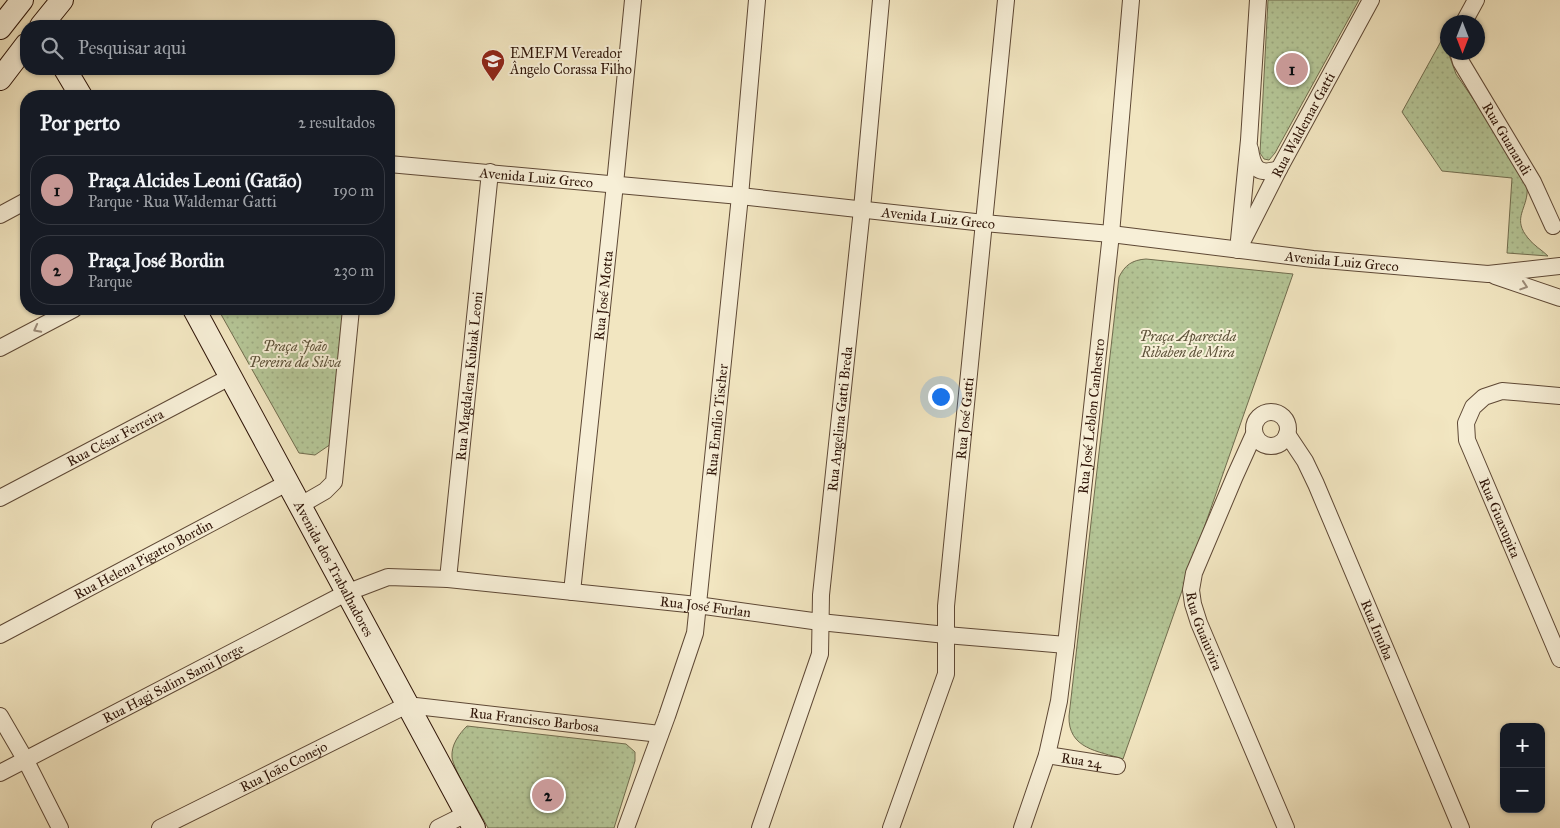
<!DOCTYPE html>
<html lang="pt">
<head>
<meta charset="utf-8">
<style>
	:root { --surface:#171b24; --page:#242831; --text:#f1f3f6; --muted:#9ea1a6; --line:#363941; --accent:#c59692 }
	body { margin:0; font-family:"IM FELL Great Primer",serif; background:var(--page); color:var(--text) }
	.controls { position:absolute; right:15px; bottom:15px; display:grid; overflow:hidden; border-radius:10px; box-shadow:0 1px 4px #0004 }
	.controls button { width:45px; height:45px; display:grid; place-items:center; padding:0; border:0; border-bottom:1px solid var(--line); background:var(--surface); color:var(--text); font:25px sans-serif }
	.compass { position:absolute; left:1440px; top:15px; width:45px; height:45px; border-radius:50%; background:var(--surface); box-shadow:0 1px 4px #0004; rotate:180deg }
	.you { position:absolute; left:940px; top:396px; width:18px; height:18px; margin:-12px; border:4px solid #fff; border-radius:50%; background:#1a73e8; box-shadow:0 0 0 8px #1a73e833 }
	.badge { display:grid; place-items:center; width:32px; height:32px; border-radius:50%; background:var(--accent); color:#111; font-size:16px; font-weight:700 }
	.pin { position:absolute; translate:-50% -50%; border:2px solid #fff; box-shadow:0 1px 5px #0006 }
	.list { margin:0; padding:0; list-style:none }
	h2 { display:flex; justify-content:space-between; align-items:center; height:65px; margin:0; padding:0 20px; font-size:21px }
	h2 small { font-size:16px; font-weight:400; color:var(--muted) }
	.list li { display:grid; grid-template-columns:32px 1fr auto; gap:15px; align-items:center; box-sizing:border-box; height:70px; margin:0 10px 10px; padding:0 10px; border:1px solid var(--line); border-radius:20px }
	.list b { display:block; font-size:19px; white-space:nowrap }
	.list p { margin:0; font-size:16px; white-space:nowrap; color:var(--muted) }
	.list em { font-size:16px; font-style:normal; color:var(--muted) }
	.icon { flex:none; width:28px; height:28px; fill:none; stroke:currentColor; stroke-width:2; stroke-linecap:round; stroke-linejoin:round }
	.map { position:relative; flex:none; width:1560px; height:828px; overflow:hidden }
	.search { position:absolute; background:var(--surface); box-shadow:0 1px 4px #0004; left:20px; top:20px; width:375px; height:55px; display:flex; align-items:center; gap:12px; box-sizing:border-box; padding:0 18px; border-radius:20px; color:var(--muted); font-size:19px }
	.panel { position:absolute; background:var(--surface); box-shadow:0 1px 4px #0004; left:20px; top:90px; width:375px; height:225px; border-radius:20px }
	.map>svg:first-child { display:block }
	.park { fill:url(#park-dots); stroke:#716c4e }
	.lines { fill:none; stroke-linecap:round; stroke-linejoin:round }
	.street-casing { stroke:#5e4835; stroke-width:18 }
	.secondary-casing { stroke:#2d1306; stroke-width:24 }
	.street { stroke:#f7efd7; stroke-width:16 }
	.secondary { stroke:#f7efd7; stroke-width:22 }
	.oneway { stroke:#9c8c79 }
	.labels { text-anchor:middle; dominant-baseline:central; stroke-width:4; stroke-linejoin:round; paint-order:stroke }
	.poi-label { font-size:14px; fill:#2d1306; stroke:#f7efd7; text-anchor:start }
	.street-label { font-size:14px; fill:#2d1306; stroke:#f7efd7 }
	.park-label { font-size:14px; font-style:italic; fill:#5d5239; stroke:#f7efd7 }
</style>
</head>
<body>
<div class="map">
<svg width="1560" height="828" viewBox="0 0 1560 828">
	<defs>
		<pattern id="park-dots" width="8" height="8" patternUnits="userSpaceOnUse" patternTransform="scale(1.25)"><rect width="8" height="8" fill="#b5c697"/><path d="M2 2h.1M6 6h.1" fill="none" stroke="#9ca981" stroke-width="1.8" stroke-linecap="round"/></pattern>
	</defs>
	<rect width="100%" height="100%" fill="#f2e6c1"/>
	<filter id="stains"><feTurbulence type="fractalNoise" baseFrequency=".004" numOctaves="4"/><feColorMatrix values="0 0 0 0 .2 0 0 0 0 .09 0 0 0 0 .02 0 0 0 .5 -.17"/></filter>
	<radialGradient id="worn" r=".72"><stop offset=".6" stop-color="#630" stop-opacity="0"/><stop offset="1" stop-color="#630" stop-opacity=".3"/></radialGradient>
	<g class="park">
		<polygon points="1268,0 1359,0 1275,153 1269,160 1264,159 1260,153"/>
		<path d="M1445 34 1447 37 1448 52 1456 74 1525 174C1526 181 1528 187 1527 194 1525 211 1513 220 1528 238 1533 245 1542 250 1548 256L1507 253 1512 178 1442 171 1402 112Z"/>
		<path d="M1146 259 1293 274 1123 759C1098 751 1068 749 1069 716L1119 277C1125 265 1132 260 1146 259Z"/>
		<polygon points="218,309 344,309 331,444 315,455 299,453"/>
		<path d="M467 726 626 744 635 752V761L614 828H488C481 814 453 770 452 757 451 745 459 734 467 726Z"/>
	</g>
	<g class="lines">
		<g class="street-casing">
			<g id="street">
				<polyline points="1464,22 1476,0"/>
				<path id="s1" d="M1458 52 1461 62 1533 182 1553 226"/>
				<path d="M1250 149C1253 170 1259 175 1279 169"/>
				<path id="s2" d="M389 164 740 196 984 223 1111 234 1313 259 1488 274 1560 266"/>
				<polyline points="0,215 26,201"/>
				<polyline points="1239,240 1249,140 1258,0"/>
				<path id="s3" d="M1238 250 1279 169 1371 0"/>
				<polyline points="1495,276 1560,298"/>
				<polyline points="0,348 74,309"/>
				<path id="s4" d="M1560 396 1502 391 1484 397 1473 407 1466 423 1467 440 1560 659"/>
				<circle cx="1271" cy="429" r="17"/>
				<path id="s5" d="M1254 434 1235 476 1194 573 1191 590 1193 604 1199 623 1286 828"/>
				<path id="s6" d="M1287 434 1305 461 1316 484 1461 828"/>
				<path id="s7" d="M0 498 230 377"/>
				<polyline points="299,506 325,491 334,482 351,309"/>
				<path id="s8" d="M448 579 490 172"/>
				<path id="s9" d="M572 592 615 184 633 0"/>
				<path id="s10" d="M0 635 287 483"/>
				<polyline points="0,716 25,759 60,828"/>
				<path id="s11" d="M1047 755 1117 766"/>
				<path id="s12" d="M0 773 346 593 388 577 448 579 697 605 820 622 946 635 1066 645"/>
				<path id="s13" d="M160 828 407 705 660 734"/>
				<polyline points="438,828 466,814"/>
				<path id="s14" d="M626 828 667 716 695 633 740 196 757 0"/>
				<path id="s15" d="M760 828 820 654 821 595 862 209 881 0"/>
				<path id="s16" d="M891 828 946 674V606L1006 0"/>
				<path id="s17" d="M1022 828 1047 755 1059 701 1066 645 1111 234 1131 0"/>
			</g>
		</g>
		<g class="secondary-casing">
			<g id="secondary">
				<polyline points="41,26 62,0"/>
				<polyline points="0,28 22,0"/>
				<polyline points="65,69 81,96"/>
				<polyline points="0,79 26,45"/>
				<path id="s18" d="M194 309 474 828"/>
			</g>
		</g>
		<use href="#street" class="street"/>
		<use href="#secondary" class="secondary"/>
	</g>
	<defs><path id="oneway-chevron" d="M-2-3.5L2.5 0L-2 3.5" fill="none" stroke-width="1.6" stroke-linecap="round" stroke-linejoin="round" transform="scale(1.25)"/></defs>
	<g class="oneway">
		<use href="#oneway-chevron" transform="translate(1524 286) rotate(18)"/>
		<use href="#oneway-chevron" transform="translate(37 329) rotate(152)"/>
	</g>
	<defs>
		<g id="school-pin" transform="scale(1.25)"><path d="M0 17L-7.5 6A9.5 9.5 0 1 1 7.5 6Z" fill="#8f2418" stroke="#f7efd7"/><path d="M0-5L7-2L0 1L-7-2ZM-4 1L0 2.5L4 1V4Q0 6-4 4Z" fill="#fff"/></g>
	</defs>
	<g fill-rule="evenodd">
		<use href="#school-pin" x="493" y="61"/>
	</g>
	<g class="labels">
		<g class="poi-label">
			<text x="510" y="53">EMEFM Vereador<tspan x="510" dy="16">Ângelo Corassa Filho</tspan></text>
		</g>
		<g class="street-label">
			<text stroke="none"><textPath href="#s3" startOffset="141">Rua Waldemar Gatti</textPath></text>
			<text stroke="none"><textPath href="#s1" startOffset="100">Rua Guanandi</textPath></text>
			<text stroke="none"><textPath href="#s2" startOffset="148">Avenida Luiz Greco</textPath></text>
			<text stroke="none"><textPath href="#s2" startOffset="552">Avenida Luiz Greco</textPath></text>
			<text stroke="none"><textPath href="#s2" startOffset="958">Avenida Luiz Greco</textPath></text>
			<text stroke="none"><textPath href="#s9" startOffset="298">Rua José Motta</textPath></text>
			<text stroke="none"><textPath href="#s8" startOffset="204">Rua Magdalena Kubiak Leoni</textPath></text>
			<text stroke="none"><textPath href="#s17" startOffset="419">Rua José Leblon Canhestro</textPath></text>
			<text stroke="none"><textPath href="#s16" startOffset="420">Rua José Gatti</textPath></text>
			<text stroke="none"><textPath href="#s14" startOffset="421">Rua Emílio Tischer</textPath></text>
			<text stroke="none"><textPath href="#s15" startOffset="420">Rua Angelina Gatti Breda</textPath></text>
			<text stroke="none"><textPath href="#s7" startOffset="130">Rua César Ferreira</textPath></text>
			<text stroke="none"><textPath href="#s4" startOffset="211">Rua Guaxupita</textPath></text>
			<text stroke="none"><textPath href="#s10" startOffset="162">Rua Helena Pigatto Bordin</textPath></text>
			<text stroke="none"><textPath href="#s18" startOffset="295">Avenida dos Trabalhadores</textPath></text>
			<text stroke="none"><textPath href="#s12" startOffset="754">Rua José Furlan</textPath></text>
			<text stroke="none"><textPath href="#s6" startOffset="216">Rua Inuíba</textPath></text>
			<text stroke="none"><textPath href="#s5" startOffset="212">Rua Guaiuvira</textPath></text>
			<text stroke="none"><textPath href="#s12" startOffset="195">Rua Hagi Salim Sami Jorge</textPath></text>
			<text stroke="none"><textPath href="#s13" startOffset="404">Rua Francisco Barbosa</textPath></text>
			<text stroke="none"><textPath href="#s11" startOffset="35">Rua 24</textPath></text>
			<text stroke="none"><textPath href="#s13" startOffset="138">Rua João Conejo</textPath></text>
		</g>
		<g class="park-label">
			<text x="1188" y="336">Praça Aparecida<tspan x="1188" dy="16">Ribaben de Mira</tspan></text>
			<text x="295" y="346">Praça João<tspan x="295" dy="16">Pereira da Silva</tspan></text>
		</g>
	</g>
	<rect width="100%" height="100%" filter="url(#stains)"/>
	<rect width="100%" height="100%" fill="url(#worn)"/>
</svg>
<div class="controls">
<button>+</button>
<button>−</button>
</div>
<svg class="compass" viewBox="-18 -18 36 36"><path d="M0-13l5 13h-10z" fill="#e53935"/><path d="M0 13l5-13h-10z" fill="#9ea1a6"/></svg>
<div class="you"></div>
<div class="pin badge" style="left:1292px;top:69px">1</div>
<div class="pin badge" style="left:548px;top:795px">2</div>
<div class="search"><svg class="icon" aria-label="search" viewBox="0 0 24 24"><circle cx="10" cy="10" r="6"/><path d="M15 15l6 6"/></svg>Pesquisar aqui</div>
<section class="panel">
<h2>Por perto<small>2 resultados</small></h2>
<ul class="list">
<li><span class="badge">1</span><div><b>Praça Alcides Leoni (Gatão)</b><p>Parque · Rua Waldemar Gatti</p></div><em>190 m</em></li>
<li><span class="badge">2</span><div><b>Praça José Bordin</b><p>Parque</p></div><em>230 m</em></li>
</ul>
</section>
</div>
</body>
</html>
